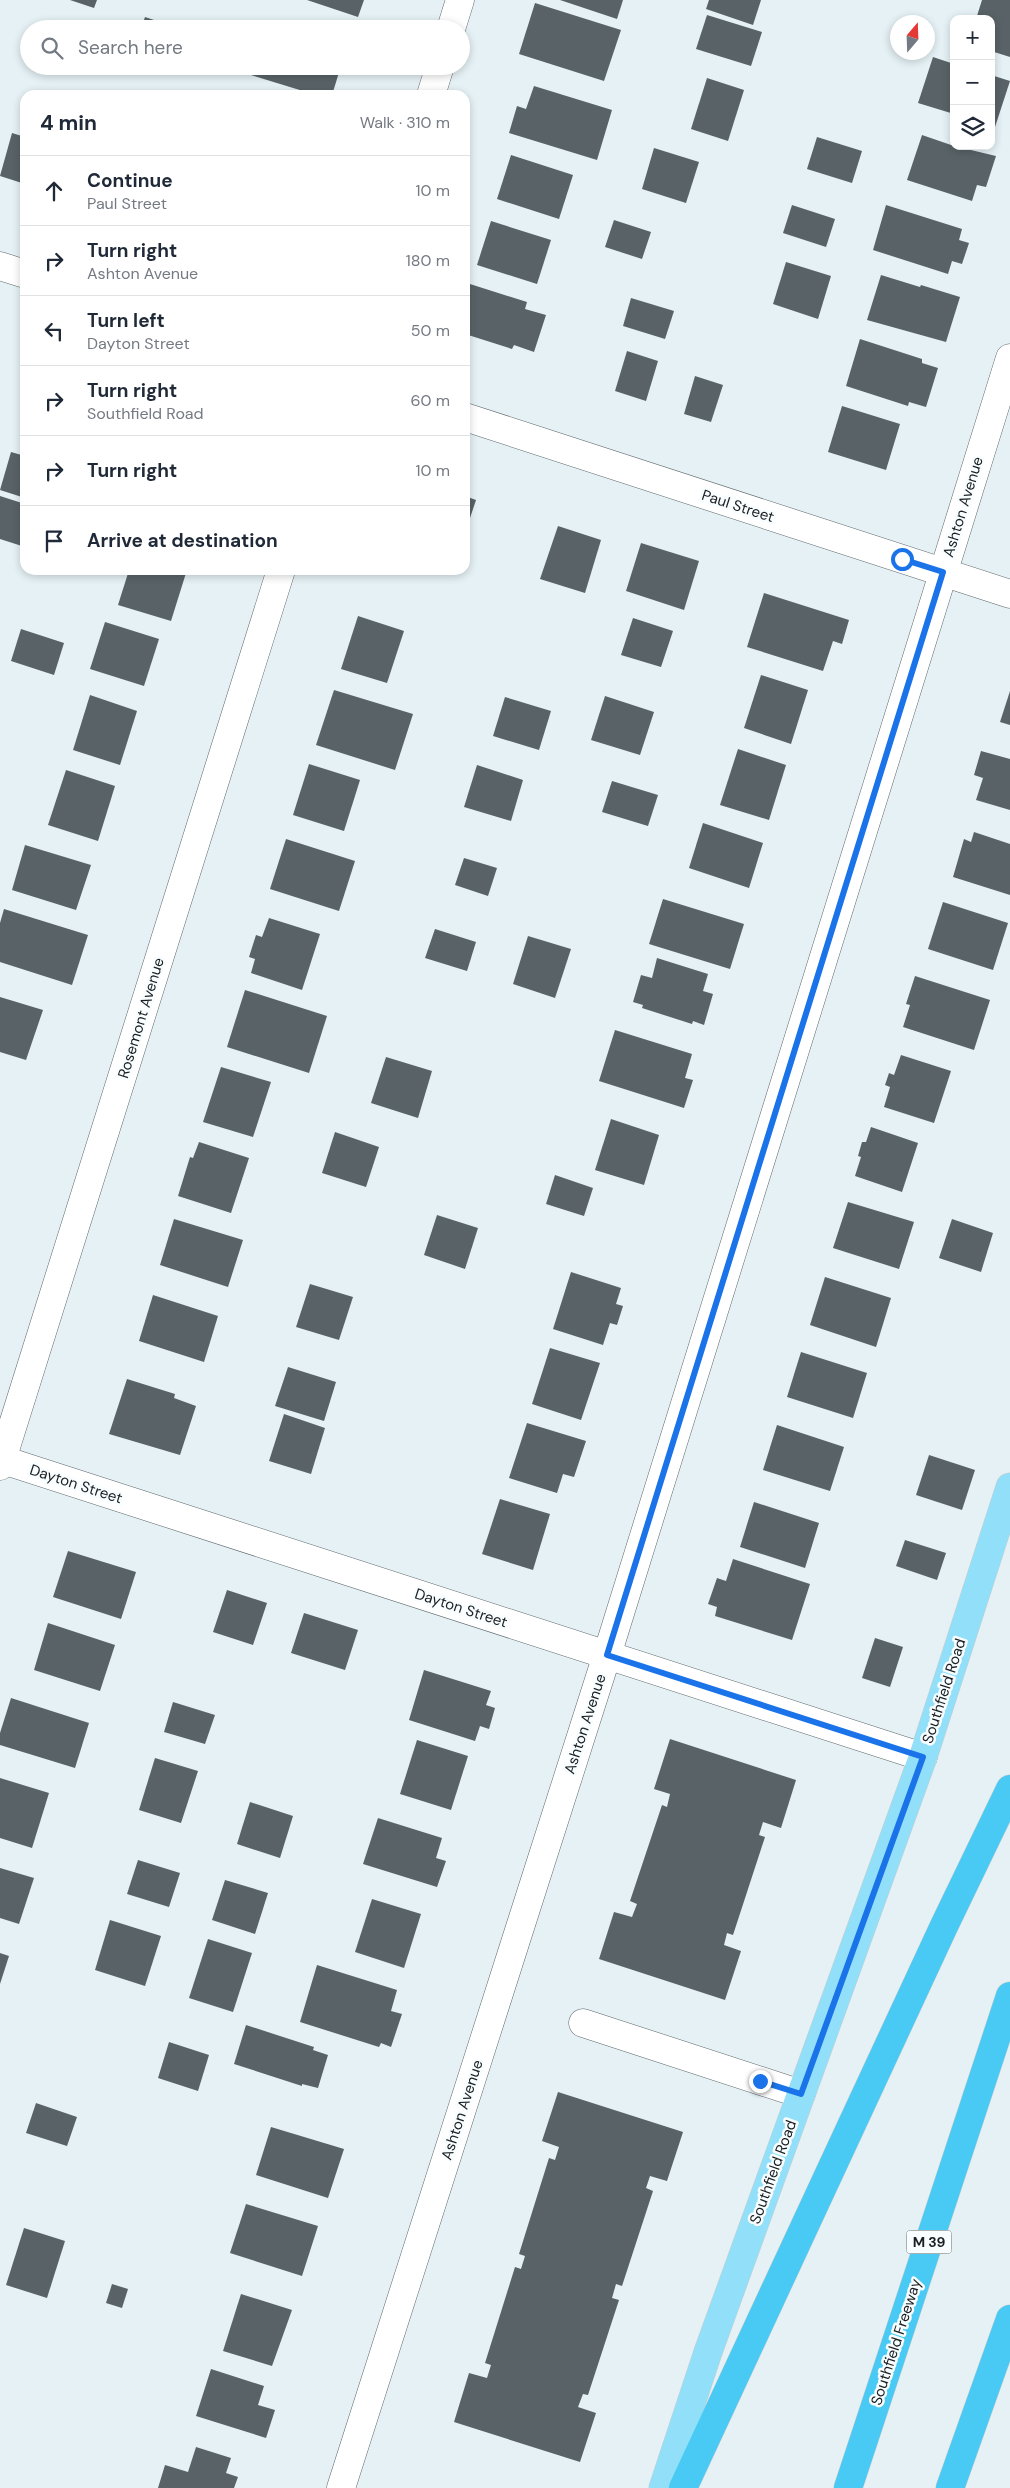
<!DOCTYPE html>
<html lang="en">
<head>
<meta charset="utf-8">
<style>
	:root { --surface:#fff; --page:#f6f6f7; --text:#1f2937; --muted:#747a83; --line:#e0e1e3 }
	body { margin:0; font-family:"DM Sans",sans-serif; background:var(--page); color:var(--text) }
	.controls { position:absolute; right:15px; top:15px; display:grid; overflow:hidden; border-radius:10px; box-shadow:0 2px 8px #0003 }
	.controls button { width:45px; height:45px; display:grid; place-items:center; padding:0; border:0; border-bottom:1px solid var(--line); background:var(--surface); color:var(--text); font:25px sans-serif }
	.compass { position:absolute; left:890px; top:15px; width:45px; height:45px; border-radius:50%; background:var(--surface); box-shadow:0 2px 8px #0003; rotate:19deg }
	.stop { position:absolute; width:15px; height:15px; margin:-11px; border:4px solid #1a73e8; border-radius:50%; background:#fff }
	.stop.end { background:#1a73e8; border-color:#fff; box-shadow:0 1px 5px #0008 }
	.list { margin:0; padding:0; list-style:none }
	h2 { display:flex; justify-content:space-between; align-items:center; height:65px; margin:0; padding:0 20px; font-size:21px }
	h2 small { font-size:16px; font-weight:400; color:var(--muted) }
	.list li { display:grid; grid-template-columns:32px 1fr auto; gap:15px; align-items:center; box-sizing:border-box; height:70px; padding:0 20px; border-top:1px solid var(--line) }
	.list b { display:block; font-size:19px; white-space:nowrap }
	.list p { margin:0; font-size:16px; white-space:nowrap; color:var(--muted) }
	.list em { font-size:16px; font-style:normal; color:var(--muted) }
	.icon { flex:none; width:28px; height:28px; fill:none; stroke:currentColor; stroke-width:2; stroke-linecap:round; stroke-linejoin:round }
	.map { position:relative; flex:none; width:1010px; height:2488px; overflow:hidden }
	.search { position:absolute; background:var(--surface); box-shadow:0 2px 8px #0003; left:20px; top:20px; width:450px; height:55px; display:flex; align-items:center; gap:12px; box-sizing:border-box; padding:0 18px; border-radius:28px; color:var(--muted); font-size:19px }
	.panel { position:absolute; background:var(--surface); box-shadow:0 2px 8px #0003; left:20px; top:90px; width:450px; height:485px; border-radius:15px }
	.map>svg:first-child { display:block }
	.building { fill:#596367 }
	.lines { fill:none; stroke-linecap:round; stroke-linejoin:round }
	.minor-casing { stroke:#5e686c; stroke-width:29 }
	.major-casing { stroke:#cdcece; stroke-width:29 }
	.highway-casing { stroke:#cdcece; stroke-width:29 }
	.minor { stroke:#fff; stroke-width:28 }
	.major { stroke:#91dff8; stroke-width:28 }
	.highway { stroke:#48caf4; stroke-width:28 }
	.route { stroke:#1a73e8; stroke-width:6 }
	.labels { text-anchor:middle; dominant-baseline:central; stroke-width:5; stroke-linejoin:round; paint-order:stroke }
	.shield { fill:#f8fdff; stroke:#5d6163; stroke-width:1 }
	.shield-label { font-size:14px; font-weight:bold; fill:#1a1e20 }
	.street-label { font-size:15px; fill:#1a1e20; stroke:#f8fdff }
</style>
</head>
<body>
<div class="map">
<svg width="1010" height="2488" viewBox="0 0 1010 2488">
	<rect width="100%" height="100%" fill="#e5f1f5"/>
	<g class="building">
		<polygon points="70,0 97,0 94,8"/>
		<polygon points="307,0 364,0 358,17"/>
		<polygon points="560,0 623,0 617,19"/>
		<polygon points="709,0 761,0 753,25 706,9"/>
		<polygon points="982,0 1010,0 1010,57 991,51 991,19 976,19"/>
		<polygon points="535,3 621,30 604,81 519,54"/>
		<polygon points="707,15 762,32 751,66 696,49"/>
		<polygon points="145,17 178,28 178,29 141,29"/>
		<polygon points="269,20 295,28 295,29 266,29"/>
		<polygon points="46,21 69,28 69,29 43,29"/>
		<polygon points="933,57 954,64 954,114 918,103"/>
		<polygon points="53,66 82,66 79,75"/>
		<polygon points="254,66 341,66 332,95 316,95 251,75"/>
		<polygon points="991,75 1010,81 995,127 991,126"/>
		<polygon points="707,78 744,90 728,141 691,129"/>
		<polygon points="534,86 612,110 597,160 509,133 517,106 526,109"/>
		<polygon points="12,133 25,137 25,184 0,176"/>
		<polygon points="922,135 954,146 996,156 986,187 977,185 972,201 907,180"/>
		<polygon points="817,137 862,151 852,183 807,169"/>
		<polygon points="654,148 699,162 686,203 642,189"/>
		<polygon points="511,155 573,175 559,219 497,199"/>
		<polygon points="792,205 835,219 826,247 783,233"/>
		<polygon points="886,205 962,229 959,240 969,243 962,264 952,261 948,274 873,250"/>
		<polygon points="614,220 651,232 642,259 605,247"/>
		<polygon points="491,221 551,240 537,284 477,265"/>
		<polygon points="786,262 831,276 818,319 773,304"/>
		<polygon points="881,275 920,287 921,285 960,297 946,342 867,320"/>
		<polygon points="470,284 527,302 525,309 546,315 534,352 514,345 512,349 465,334 465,299"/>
		<polygon points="631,298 674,311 665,339 623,326"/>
		<polygon points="860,339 922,359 922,363 938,368 926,407 909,402 908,406 846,386"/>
		<polygon points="627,351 658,361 646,401 615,391"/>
		<polygon points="695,376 723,385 711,422 684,414"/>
		<polygon points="842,406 900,424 886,470 828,452"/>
		<polygon points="11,452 25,456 25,498 0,490"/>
		<polygon points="0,496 25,504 25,547 0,539"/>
		<polygon points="465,496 476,500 465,533"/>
		<polygon points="558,526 601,540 585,593 540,579"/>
		<polygon points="641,543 699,561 684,610 626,591"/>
		<polygon points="129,570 177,570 186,573 171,621 118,605"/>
		<polygon points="764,593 849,620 842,644 833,641 823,671 747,647"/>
		<polygon points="358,616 404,631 387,683 341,669"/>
		<polygon points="633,618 673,631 661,667 621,655"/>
		<polygon points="105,622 159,639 144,686 90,669"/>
		<polygon points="21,629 64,643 54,675 11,661"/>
		<polygon points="761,675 808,690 791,744 744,728"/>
		<polygon points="334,690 413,714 395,770 316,745"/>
		<polygon points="1010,691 1010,725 1000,722"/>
		<polygon points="90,695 137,711 120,765 73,750"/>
		<polygon points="605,696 654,712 640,755 591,740"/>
		<polygon points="505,697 551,711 539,750 493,736"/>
		<polygon points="738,749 786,765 769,820 720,805"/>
		<polygon points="981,751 1010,759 1010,810 976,800 983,778 974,775"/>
		<polygon points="309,764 360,780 344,831 293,815"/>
		<polygon points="477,765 523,780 511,821 464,807"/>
		<polygon points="66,770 115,786 98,841 48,825"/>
		<polygon points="612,781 658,795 648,826 602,812"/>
		<polygon points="703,823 763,843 749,888 689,868"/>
		<polygon points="974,832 1010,844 1010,895 953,877 964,839 971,842"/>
		<polygon points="286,839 355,861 339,911 270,889"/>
		<polygon points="25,845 91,865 76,910 12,890"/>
		<polygon points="464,858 497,868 488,896 455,885"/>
		<polygon points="663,899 744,924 730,969 649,944"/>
		<polygon points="943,902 1008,923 993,970 928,949"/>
		<polygon points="4,909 88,935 72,985 0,962 0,923"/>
		<polygon points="269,918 320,934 302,990 251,973 255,959 249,957 256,935 262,937"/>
		<polygon points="435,929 476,942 467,971 425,958"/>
		<polygon points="528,936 571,949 555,998 513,984"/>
		<polygon points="657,958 708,974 703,991 713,994 704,1025 693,1021 692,1024 642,1008 643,1005 633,1002 641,975 652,978"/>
		<polygon points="915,976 990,1000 974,1050 903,1027 910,1005 906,1004"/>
		<polygon points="245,990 327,1016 309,1073 227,1047"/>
		<polygon points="0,997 43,1010 26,1060 0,1052"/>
		<polygon points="615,1030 692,1054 685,1078 693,1080 684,1108 599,1081"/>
		<polygon points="901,1055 951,1071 934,1123 884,1107 890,1087 885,1085 889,1073 894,1075"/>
		<polygon points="386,1057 432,1071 418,1118 371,1103"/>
		<polygon points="221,1067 271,1082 253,1137 203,1122"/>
		<polygon points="611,1119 659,1135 644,1185 595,1170"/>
		<polygon points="871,1127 918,1143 902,1192 855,1176 861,1157 858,1156 862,1142 866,1142"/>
		<polygon points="335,1132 379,1147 366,1187 322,1173"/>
		<polygon points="199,1142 249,1158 231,1213 178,1196 190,1157 193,1158"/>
		<polygon points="555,1175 593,1188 584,1216 546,1204"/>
		<polygon points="848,1202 914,1222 899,1269 833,1248"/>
		<polygon points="437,1215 478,1228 465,1269 424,1255"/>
		<polygon points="174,1219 243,1240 228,1287 160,1265"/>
		<polygon points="952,1219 993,1233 981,1272 939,1258"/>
		<polygon points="571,1272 621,1288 616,1304 623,1306 617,1325 610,1323 603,1345 553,1329"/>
		<polygon points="825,1277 891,1298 876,1347 810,1325"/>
		<polygon points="310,1284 353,1297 339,1340 296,1327"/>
		<polygon points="153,1295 218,1316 204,1362 139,1341"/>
		<polygon points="550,1348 600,1363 581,1420 532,1404"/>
		<polygon points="801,1352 867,1373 853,1418 787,1397"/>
		<polygon points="288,1367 336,1382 324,1421 275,1406"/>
		<polygon points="127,1379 175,1394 174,1398 196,1406 180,1455 109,1434"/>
		<polygon points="284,1414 325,1428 311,1474 269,1461"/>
		<polygon points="527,1423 586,1441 574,1477 563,1474 557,1493 509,1478"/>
		<polygon points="777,1425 844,1447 830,1491 763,1470"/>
		<polygon points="929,1455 975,1470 962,1510 916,1495"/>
		<polygon points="500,1499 550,1514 533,1570 482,1554"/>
		<polygon points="754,1502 819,1523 805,1568 740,1547"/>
		<polygon points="905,1540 946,1553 937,1580 896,1566"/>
		<polygon points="68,1551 136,1572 121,1619 53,1597"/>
		<polygon points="733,1559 810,1584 792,1640 715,1616 717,1607 708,1604 717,1578 726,1581"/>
		<polygon points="227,1590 267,1603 253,1645 213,1632"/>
		<polygon points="304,1613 358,1630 345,1670 291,1653"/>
		<polygon points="48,1623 115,1645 100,1691 34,1670"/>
		<polygon points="875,1638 903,1647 890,1687 862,1678"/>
		<polygon points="424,1670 491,1691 486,1705 495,1708 489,1729 480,1726 475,1741 409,1720"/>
		<polygon points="11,1698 89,1723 75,1768 0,1745 0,1733"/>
		<polygon points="173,1702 215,1715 205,1744 164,1732"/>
		<polygon points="670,1739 796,1780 781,1828 763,1822 759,1835 765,1837 733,1935 727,1933 724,1945 741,1951 725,2000 599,1959 614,1912 632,1917 637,1904 630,1901 662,1805 667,1807 670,1794 654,1789"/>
		<polygon points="417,1740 468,1756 451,1810 400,1794"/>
		<polygon points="155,1758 198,1771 181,1823 139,1810"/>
		<polygon points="0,1778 49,1793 32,1848 0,1838"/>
		<polygon points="250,1802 293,1816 280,1858 237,1844"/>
		<polygon points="378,1818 442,1838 436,1858 446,1861 437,1887 363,1864"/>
		<polygon points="138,1860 180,1873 169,1907 127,1894"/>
		<polygon points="0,1868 34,1878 19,1924 0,1918"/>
		<polygon points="225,1880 268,1893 255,1934 212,1920"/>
		<polygon points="372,1899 421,1914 404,1968 355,1952"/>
		<polygon points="110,1920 161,1936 145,1986 95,1970"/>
		<polygon points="208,1939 252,1953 233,2012 189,1998"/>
		<polygon points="0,1953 9,1956 0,1984"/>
		<polygon points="317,1965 397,1990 391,2011 402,2014 391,2047 381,2043 379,2047 300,2022"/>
		<polygon points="246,2025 314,2047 313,2050 328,2055 318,2088 302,2084 302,2086 234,2064"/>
		<polygon points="169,2042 209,2055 198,2091 158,2078"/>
		<polygon points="558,2092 683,2132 667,2181 650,2176 646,2188 653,2191 622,2286 616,2284 612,2298 619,2300 588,2395 583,2394 578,2407 596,2413 580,2462 454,2422 469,2373 487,2378 491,2365 485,2363 515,2267 521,2269 525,2256 519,2254 549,2158 555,2160 559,2147 542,2141"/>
		<polygon points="36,2103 77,2117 67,2146 26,2133"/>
		<polygon points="271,2127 344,2149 328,2198 256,2175"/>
		<polygon points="246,2204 318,2226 302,2276 230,2253"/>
		<polygon points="24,2228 65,2241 47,2298 6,2285"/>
		<polygon points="112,2284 128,2289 122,2308 106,2303"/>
		<polygon points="241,2294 292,2310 272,2366 223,2351"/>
		<polygon points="211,2369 264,2386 258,2405 275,2410 266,2438 196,2416"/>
		<polygon points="196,2447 231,2458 226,2473 238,2477 234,2488 158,2488 165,2465 188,2472"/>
	</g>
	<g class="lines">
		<g class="minor-casing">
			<g id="minor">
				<polyline points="451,29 460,0"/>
				<polyline points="431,95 440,66"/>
				<polyline points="0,266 25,274"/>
				<polyline points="465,417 1010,594"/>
				<polyline points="0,1459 923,1757"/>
				<polyline points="0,1466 281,570"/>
				<polyline points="583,2023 801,2094"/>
				<polyline points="341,2488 607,1655 1010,358"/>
			</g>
		</g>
		<g class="major-casing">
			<polyline id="major" points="663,2488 708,2352 923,1757 1010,1487"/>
		</g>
		<g class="highway-casing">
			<g id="highway">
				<polyline points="683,2488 944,1926 1010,1789"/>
				<polyline points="848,2488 1010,1996"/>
				<polyline points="950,2488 1010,2319"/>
			</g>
		</g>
		<use href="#minor" class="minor"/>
		<use href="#major" class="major"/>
		<use href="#highway" class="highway"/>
	</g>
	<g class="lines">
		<polyline class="route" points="760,2081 801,2094 923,1757 607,1655 943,572 902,559"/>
	</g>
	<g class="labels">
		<rect class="shield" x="906.5" y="2230.5" width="45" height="23" rx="4"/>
		<g class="shield-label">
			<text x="929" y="2242">M 39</text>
		</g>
		<g class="street-label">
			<text transform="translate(738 506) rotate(18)">Paul Street</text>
			<text transform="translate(963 507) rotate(-73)">Ashton Avenue</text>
			<text transform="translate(141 1018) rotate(-73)">Rosemont Avenue</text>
			<text transform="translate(76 1484) rotate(18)">Dayton Street</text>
			<text transform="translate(461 1608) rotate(18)">Dayton Street</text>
			<text transform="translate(944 1691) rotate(-72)">Southfield Road</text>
			<text transform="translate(585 1724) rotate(-72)">Ashton Avenue</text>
			<text transform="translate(462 2110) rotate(-72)">Ashton Avenue</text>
			<text transform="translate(773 2172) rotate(-70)">Southfield Road</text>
			<text transform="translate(896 2342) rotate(-72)">Southfield Freeway</text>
		</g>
	</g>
</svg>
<div class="controls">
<button>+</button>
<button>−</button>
<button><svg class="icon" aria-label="layers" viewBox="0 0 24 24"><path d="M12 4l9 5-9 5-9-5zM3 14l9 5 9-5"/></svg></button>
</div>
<svg class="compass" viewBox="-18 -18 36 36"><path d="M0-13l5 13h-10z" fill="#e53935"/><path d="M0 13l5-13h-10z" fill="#747a83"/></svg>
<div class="stop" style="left:902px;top:559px"></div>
<div class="stop end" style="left:760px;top:2081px"></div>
<div class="search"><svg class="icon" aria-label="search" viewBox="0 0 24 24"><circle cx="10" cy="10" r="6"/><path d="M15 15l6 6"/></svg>Search here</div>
<section class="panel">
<h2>4 min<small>Walk · 310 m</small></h2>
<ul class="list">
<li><svg class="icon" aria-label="ahead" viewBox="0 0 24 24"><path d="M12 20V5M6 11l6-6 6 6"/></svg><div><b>Continue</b><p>Paul Street</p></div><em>10 m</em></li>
<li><svg class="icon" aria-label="right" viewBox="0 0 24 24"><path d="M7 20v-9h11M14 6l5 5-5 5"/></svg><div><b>Turn right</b><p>Ashton Avenue</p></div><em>180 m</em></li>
<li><svg class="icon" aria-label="left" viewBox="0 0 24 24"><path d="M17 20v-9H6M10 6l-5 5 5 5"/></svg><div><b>Turn left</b><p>Dayton Street</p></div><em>50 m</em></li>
<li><svg class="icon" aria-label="right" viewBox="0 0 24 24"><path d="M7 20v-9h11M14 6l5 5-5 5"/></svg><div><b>Turn right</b><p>Southfield Road</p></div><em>60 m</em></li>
<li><svg class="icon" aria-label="right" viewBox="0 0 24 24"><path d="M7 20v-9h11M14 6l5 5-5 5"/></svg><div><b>Turn right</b></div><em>10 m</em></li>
<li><svg class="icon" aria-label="arrive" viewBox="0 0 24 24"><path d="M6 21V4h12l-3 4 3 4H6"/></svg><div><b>Arrive at destination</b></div></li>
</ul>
</section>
</div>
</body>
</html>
